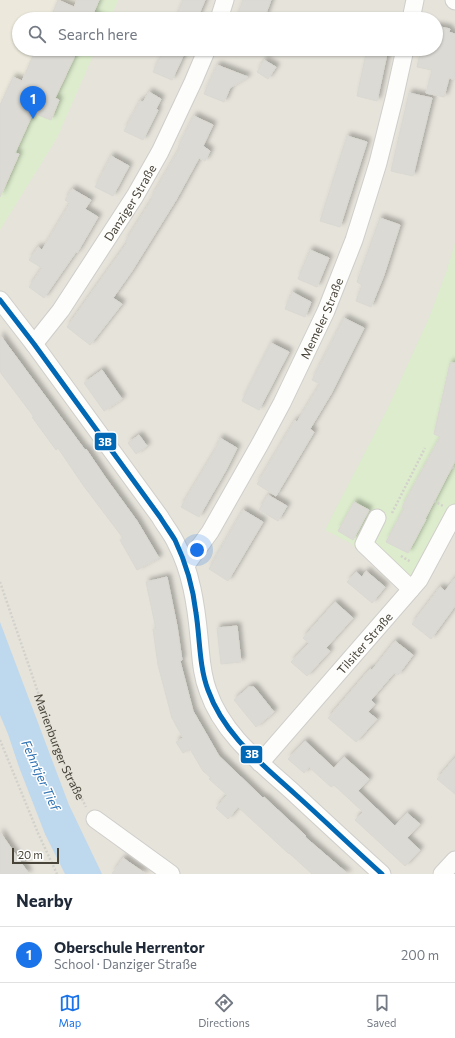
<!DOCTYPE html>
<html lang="en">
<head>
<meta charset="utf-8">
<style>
	:root { --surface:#fff; --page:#f2f2f3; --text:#1f2937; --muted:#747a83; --line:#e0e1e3; --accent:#1a73e8 }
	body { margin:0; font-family:Commissioner,sans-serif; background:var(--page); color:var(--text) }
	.scale { position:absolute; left:12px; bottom:10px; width:47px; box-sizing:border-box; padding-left:4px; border:2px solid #484338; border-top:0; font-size:11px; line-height:14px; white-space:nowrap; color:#484338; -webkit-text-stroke:3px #fff; paint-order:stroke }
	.you { position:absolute; left:197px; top:550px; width:14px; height:14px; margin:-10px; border:3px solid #fff; border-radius:50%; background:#1a73e8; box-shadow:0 0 0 6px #1a73e833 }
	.badge { display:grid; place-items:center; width:26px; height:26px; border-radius:50%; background:var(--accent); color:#fff; font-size:13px; font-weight:700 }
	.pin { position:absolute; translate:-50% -33px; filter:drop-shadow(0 1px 2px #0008) }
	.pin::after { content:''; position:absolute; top:21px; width:14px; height:12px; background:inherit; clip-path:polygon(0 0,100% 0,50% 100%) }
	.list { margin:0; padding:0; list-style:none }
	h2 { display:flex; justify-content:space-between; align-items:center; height:52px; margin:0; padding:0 16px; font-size:17px }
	h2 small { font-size:13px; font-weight:400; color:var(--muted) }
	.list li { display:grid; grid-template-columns:26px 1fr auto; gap:12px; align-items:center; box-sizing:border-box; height:56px; padding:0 16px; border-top:1px solid var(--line) }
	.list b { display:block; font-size:15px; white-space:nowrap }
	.list p { margin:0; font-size:13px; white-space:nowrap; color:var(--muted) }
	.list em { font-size:13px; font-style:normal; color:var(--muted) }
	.icon { flex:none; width:22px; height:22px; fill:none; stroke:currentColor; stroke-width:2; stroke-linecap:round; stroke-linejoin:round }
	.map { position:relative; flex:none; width:455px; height:874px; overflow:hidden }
	.search { position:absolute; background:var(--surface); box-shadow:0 1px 3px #0004; left:12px; right:12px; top:12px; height:44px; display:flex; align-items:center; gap:10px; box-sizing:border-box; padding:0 14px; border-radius:22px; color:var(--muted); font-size:15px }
	.sheet { height:108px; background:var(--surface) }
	nav { display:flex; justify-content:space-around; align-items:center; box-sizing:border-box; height:56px; border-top:1px solid var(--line); background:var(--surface); font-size:11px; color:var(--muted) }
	nav a { display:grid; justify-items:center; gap:2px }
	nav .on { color:var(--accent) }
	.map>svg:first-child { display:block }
	.residential { fill:#e5e3da; fill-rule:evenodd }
	.education { fill:#ece9dc }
	.green { fill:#ddeccd }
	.water { fill:#bed8ee }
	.building { fill:#dcdad4; stroke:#dad8d2; filter:url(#shadow) }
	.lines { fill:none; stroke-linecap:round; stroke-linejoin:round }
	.minor-casing { stroke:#d0ceca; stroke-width:19 }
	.path { stroke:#d2d1cb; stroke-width:2.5; stroke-dasharray:2 2; stroke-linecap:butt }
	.minor { stroke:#fdfdfc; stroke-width:17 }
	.bus-1-casing { stroke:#fff; stroke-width:8 }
	.bus-1 { stroke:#0068b4; stroke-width:5 }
	.labels { text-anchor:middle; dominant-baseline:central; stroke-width:3; stroke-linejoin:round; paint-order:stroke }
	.street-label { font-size:12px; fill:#484338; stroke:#fff }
	.water-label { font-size:13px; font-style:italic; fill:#3274b3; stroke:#fff }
	.line-badge { stroke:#fff; stroke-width:1.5 }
	.badge-label { font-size:11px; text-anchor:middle; font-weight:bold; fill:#fff }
</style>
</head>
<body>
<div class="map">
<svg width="455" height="874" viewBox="0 0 455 874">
	<defs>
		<filter id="shadow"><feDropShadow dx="3.5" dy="-3.5" stdDeviation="2" flood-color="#0004"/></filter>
	</defs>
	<rect width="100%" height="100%" fill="#f2f1ec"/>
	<path class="residential" d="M0 0H455V874H0ZM19 19H436V49H19Z"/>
	<polygon class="education" points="0,0 118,0 110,19 19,19 19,49 96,49 57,138 0,230"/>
	<g class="green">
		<polygon points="98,0 118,0 110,19 91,19"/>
		<polygon points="78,49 96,49 57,138 0,230 0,190 3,191 19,155 15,153 33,113 51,120 59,100 48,95 62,85"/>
		<polygon points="455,243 455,513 419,580 398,586 350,543 325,530 388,408 429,318 447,270"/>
	</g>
	<polygon class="water" points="0,622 69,805 102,874 65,874 45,834 19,767 8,734 0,715"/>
	<g class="building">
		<polygon points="58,0 74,7 77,0 99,0 93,14 103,19 50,19"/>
		<polygon points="183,0 205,0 197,19 175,19"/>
		<polygon points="243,0 271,0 264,19 236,19"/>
		<polygon points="436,26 450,29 449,32 455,34 455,80 449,78 444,97 426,93 432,70 417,67 421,49 436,49"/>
		<polygon points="36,49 78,49 55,98 59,100 51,120 33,113 15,153 19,154 0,197 0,105 13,77 22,81"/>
		<polygon points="164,49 178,49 185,52 172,80 153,72"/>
		<polygon points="367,49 388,49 377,101 357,96"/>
		<polygon points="264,60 276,67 268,79 257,72"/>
		<polygon points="217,65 248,77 230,88 224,102 204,94"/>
		<polygon points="149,92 161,99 156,109 158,110 143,140 124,131 140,101 143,102"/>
		<polygon points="409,93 432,98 413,176 391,171"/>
		<polygon points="194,116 213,125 203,146 210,151 205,161 199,158 176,200 132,271 113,298 122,304 90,345 67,327 127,243 125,242 152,199 151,198 180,148 178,147"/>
		<polygon points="347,136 367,142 340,227 320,221"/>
		<polygon points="111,156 129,166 113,196 95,187"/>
		<polygon points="72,189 91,200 85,209 98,217 77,253 76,252 44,298 29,287 42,268 29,260 38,247 42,250 70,203 65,200"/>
		<polygon points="380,218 400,225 384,275 371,307 356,301 362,285 357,282"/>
		<polygon points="310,250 329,258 317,287 298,279"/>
		<polygon points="292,292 311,302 305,317 285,309"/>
		<polygon points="344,318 364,328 331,394 310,429 314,432 276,496 257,484 295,420 297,422 320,384 312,380"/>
		<polygon points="0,335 85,450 86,449 105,477 137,521 159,558 137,570 120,540 123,538 83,485 58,448 56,450 32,417 34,417 0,372"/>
		<polygon points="271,343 289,352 259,410 242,401"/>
		<polygon points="450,363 455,363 455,461 425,519 426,519 408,553 386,542 404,508 402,507 440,437 434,434"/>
		<polygon points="102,370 122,399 104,411 84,383"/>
		<polygon points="139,435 147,446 136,454 128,443"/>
		<polygon points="220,438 237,448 226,470 199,517 181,507 214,452"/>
		<polygon points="268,495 287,506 278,521 259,510"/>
		<polygon points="354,502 369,510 353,540 338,531"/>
		<polygon points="243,510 263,522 228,581 209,569"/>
		<polygon points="366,571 385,587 372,603 347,582 356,572 362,577"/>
		<polygon points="167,577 177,626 182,660 180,661 193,711 219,756 263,798 264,797 306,836 305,837 348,874 312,874 289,853 289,854 238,807 228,819 216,808 227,795 209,779 211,778 203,771 190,749 183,753 176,742 183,738 172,718 158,665 153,629 156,629 146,582"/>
		<polygon points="455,578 455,606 431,639 412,624 440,587 445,591"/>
		<polygon points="335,602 353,618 326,648 330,651 307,676 291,662 309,643 303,638"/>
		<polygon points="237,626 241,662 221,664 217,628"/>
		<polygon points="395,641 413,655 398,675 394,673 371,700 375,704 368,712 377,719 356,742 328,718 370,669 372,670"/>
		<polygon points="249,687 254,687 274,712 256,727 234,700"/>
		<polygon points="305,741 334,768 344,757 369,779 358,791 395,826 407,813 420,824 407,838 420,850 405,866 355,820 363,812 334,785 331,787 309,767 304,773 288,759"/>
		<polygon points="455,758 455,794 437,779"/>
		<polygon points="0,832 29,874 0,874"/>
		<polygon points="123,858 146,874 112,874"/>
	</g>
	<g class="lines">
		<g class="minor-casing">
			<g id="minor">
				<polyline points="454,0 455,1"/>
				<polyline points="219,19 225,0"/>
				<polyline points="411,19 415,0"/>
				<path d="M0 300 34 344 160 517C165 526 172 534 176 543 191 571 196 605 199 637 201 655 201 673 208 691 223 735 261 763 295 794 324 821 353 848 382 874"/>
				<path id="s2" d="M34 344 61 310 135 196 160 152 193 82 207 49"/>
				<polyline points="377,518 364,544 411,589"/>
				<path id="s3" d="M186 565 210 532 260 444 282 403 326 311 354 240 370 189 378 163 394 99 405 49"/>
				<path id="s4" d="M260 763 419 580 455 513"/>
				<polyline points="95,819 171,874"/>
				<polyline points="442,874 455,860"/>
			</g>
		</g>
		<g class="path">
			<polyline points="452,467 455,469"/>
			<polyline points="434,501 443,506"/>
			<polyline points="392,513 425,448"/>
			<polyline points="401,556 411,562"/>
			<path id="s1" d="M0 582 40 698 64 763 86 807"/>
			<polyline points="0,740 38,833 57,874"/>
		</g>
		<use href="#minor" class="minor"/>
		<g class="bus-1-casing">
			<path id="bus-1" d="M0 300 34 344 160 517C165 525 170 532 175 540 186 563 193 587 196 613 200 638 199 666 208 690 224 735 261 763 295 794 324 820 353 848 382 874"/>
		</g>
		<use href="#bus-1" class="bus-1"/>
	</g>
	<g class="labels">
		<g class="street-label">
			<text stroke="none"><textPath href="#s2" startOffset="171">Danziger Straße</textPath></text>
			<text stroke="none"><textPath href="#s3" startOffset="282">Memeler Straße</textPath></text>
			<text stroke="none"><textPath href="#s4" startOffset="159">Tilsiter Straße</textPath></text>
			<text stroke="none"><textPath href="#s1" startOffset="175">Marienburger Straße</textPath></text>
		</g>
		<g class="water-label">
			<text transform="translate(41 775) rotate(66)">Fehntjer Tief</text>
		</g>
	</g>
	<g class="line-badge">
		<rect x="94" y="432" width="23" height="19" rx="4" fill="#0068b4"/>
		<rect x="240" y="745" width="23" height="19" rx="4" fill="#0068b4"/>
	</g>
	<g class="badge-label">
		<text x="105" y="446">3B</text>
		<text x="252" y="758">3B</text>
	</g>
</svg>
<div class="scale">20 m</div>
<div class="you"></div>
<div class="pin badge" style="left:33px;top:119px">1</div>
<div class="search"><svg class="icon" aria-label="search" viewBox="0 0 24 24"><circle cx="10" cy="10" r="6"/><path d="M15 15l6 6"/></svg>Search here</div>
</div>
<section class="sheet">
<h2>Nearby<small></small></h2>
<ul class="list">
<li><span class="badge">1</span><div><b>Oberschule Herrentor</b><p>School · Danziger Straße</p></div><em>200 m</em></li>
</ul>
</section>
<nav>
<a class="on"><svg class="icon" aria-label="map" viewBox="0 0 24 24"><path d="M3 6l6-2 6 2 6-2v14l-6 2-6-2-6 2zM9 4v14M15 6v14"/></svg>Map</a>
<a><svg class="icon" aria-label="directions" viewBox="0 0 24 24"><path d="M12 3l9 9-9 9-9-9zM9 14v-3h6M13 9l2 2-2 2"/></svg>Directions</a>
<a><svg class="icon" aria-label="saved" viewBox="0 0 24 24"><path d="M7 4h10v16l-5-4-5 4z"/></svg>Saved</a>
</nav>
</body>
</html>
